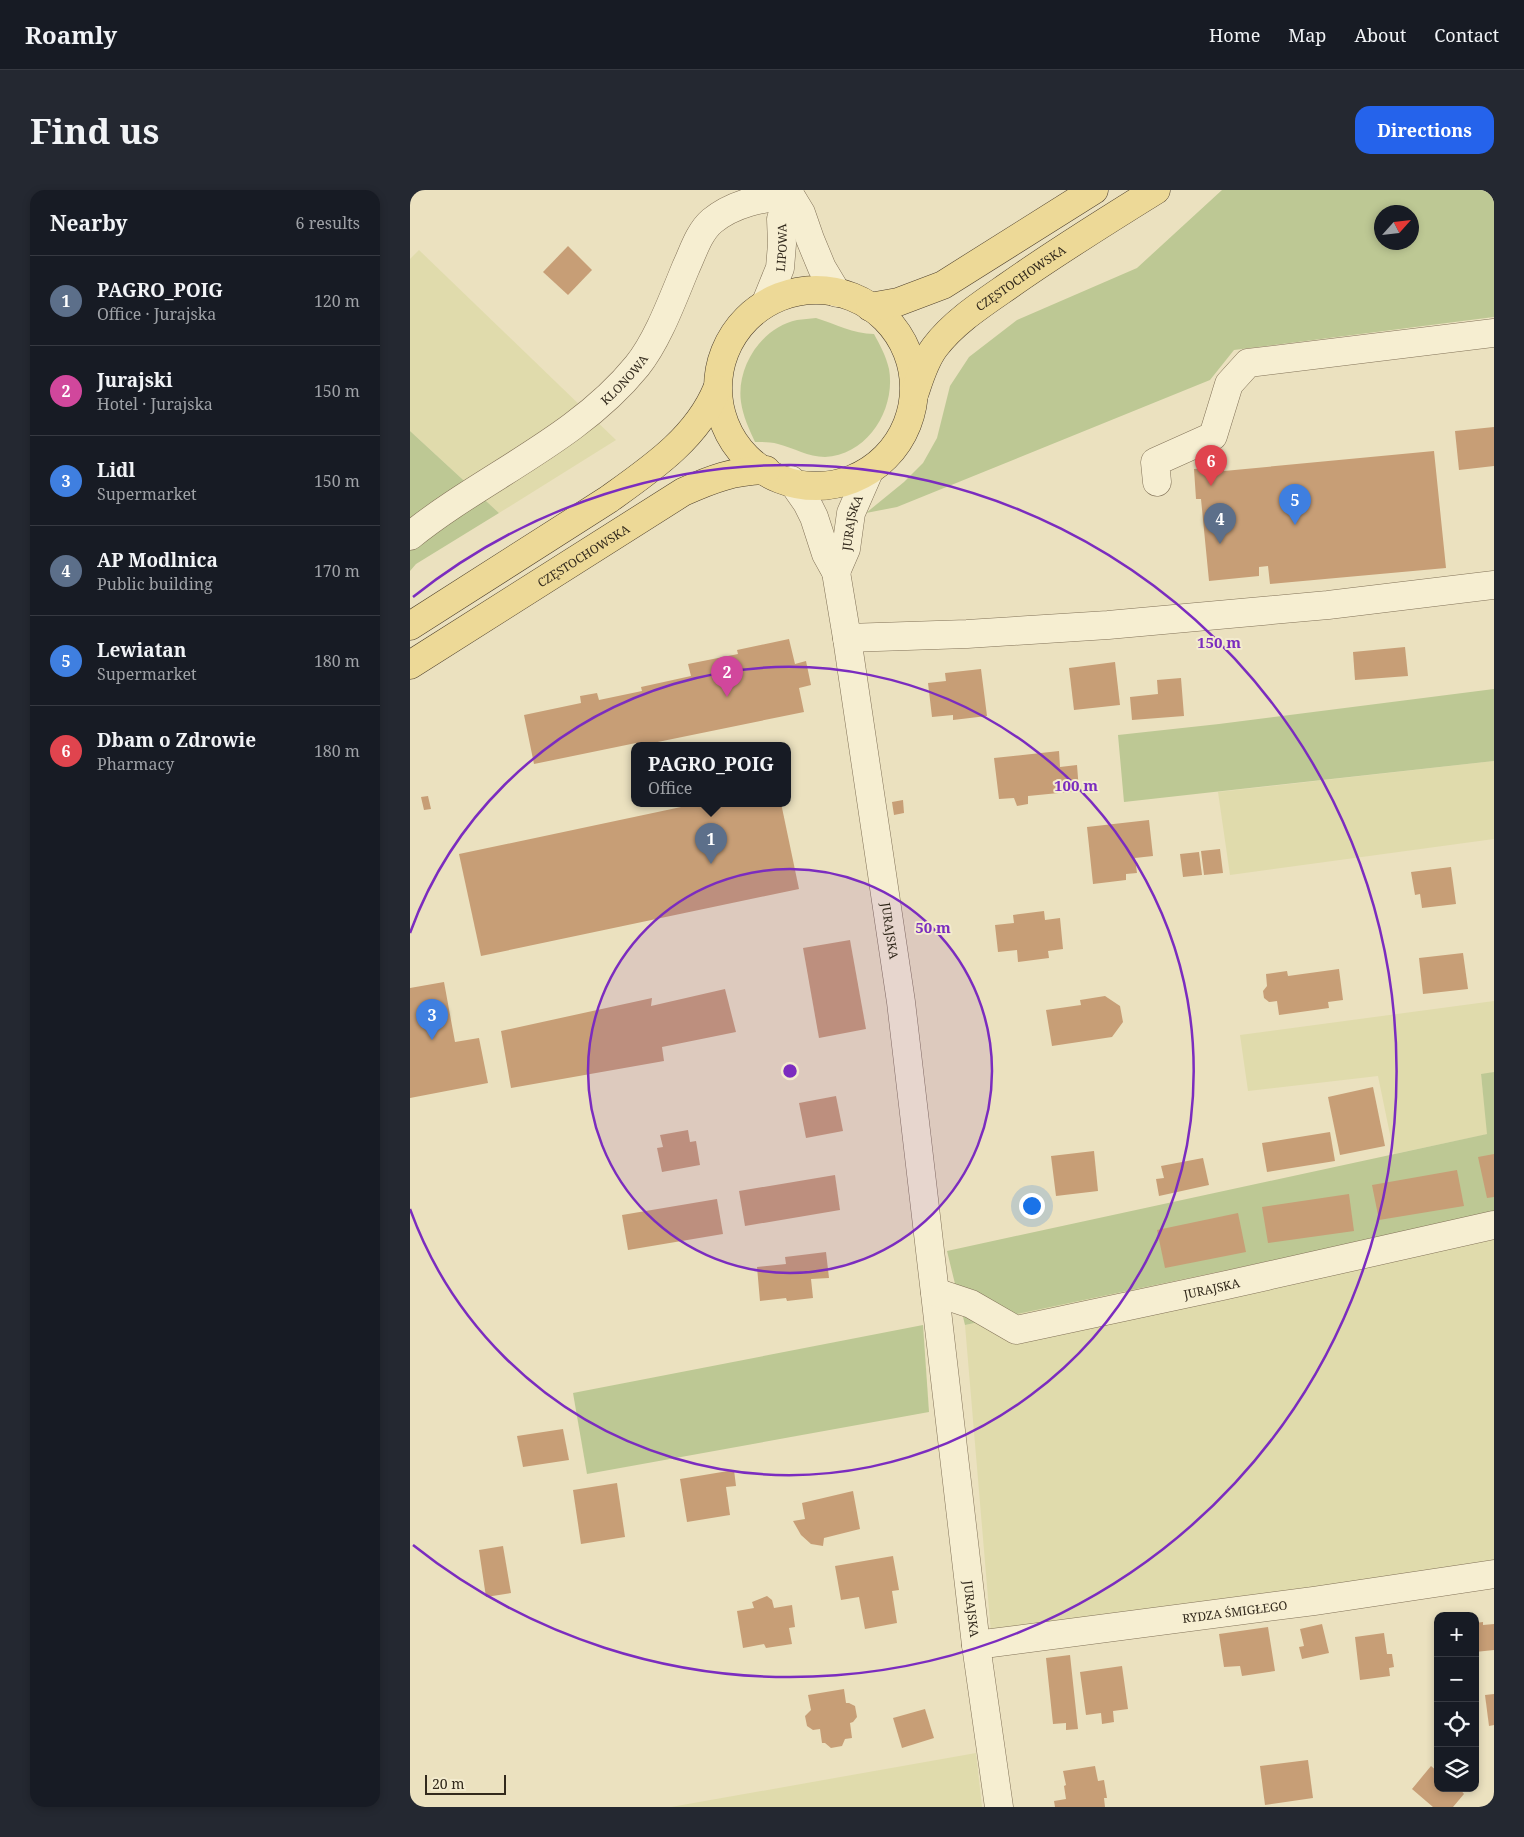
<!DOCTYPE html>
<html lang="en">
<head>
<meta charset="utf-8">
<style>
	:root { --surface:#171b24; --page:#242831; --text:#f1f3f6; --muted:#9ea1a6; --line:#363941; --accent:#2563eb }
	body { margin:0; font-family:"Noto Serif",serif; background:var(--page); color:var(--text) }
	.controls { position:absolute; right:15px; bottom:15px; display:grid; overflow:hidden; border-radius:10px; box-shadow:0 2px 8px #0003 }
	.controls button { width:45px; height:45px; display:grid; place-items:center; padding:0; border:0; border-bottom:1px solid var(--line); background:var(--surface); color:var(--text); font:25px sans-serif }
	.compass { position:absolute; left:964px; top:15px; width:45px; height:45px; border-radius:50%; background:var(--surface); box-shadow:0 2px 8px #0003; rotate:63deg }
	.scale { position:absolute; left:15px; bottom:12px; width:81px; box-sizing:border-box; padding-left:5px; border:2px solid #32291c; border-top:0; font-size:14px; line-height:18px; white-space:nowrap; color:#32291c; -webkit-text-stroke:4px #f3ebce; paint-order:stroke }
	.you { position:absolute; left:621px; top:1015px; width:18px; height:18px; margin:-12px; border:4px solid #fff; border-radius:50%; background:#1a73e8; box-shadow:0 0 0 8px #1a73e833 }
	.badge { display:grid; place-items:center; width:32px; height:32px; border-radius:50%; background:var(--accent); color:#fff; font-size:16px; font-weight:700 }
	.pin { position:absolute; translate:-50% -41px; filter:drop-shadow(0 1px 2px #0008) }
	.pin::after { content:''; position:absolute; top:26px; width:18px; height:15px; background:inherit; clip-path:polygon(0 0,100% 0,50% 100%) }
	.popup { position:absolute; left:221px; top:552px; width:160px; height:65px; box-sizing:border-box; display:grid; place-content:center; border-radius:10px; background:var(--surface); filter:drop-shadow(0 1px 4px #0005); font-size:16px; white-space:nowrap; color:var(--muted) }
	.popup b { font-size:19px; color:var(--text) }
	.popup::after { content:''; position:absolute; left:50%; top:100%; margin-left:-10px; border:10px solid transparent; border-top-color:var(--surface) }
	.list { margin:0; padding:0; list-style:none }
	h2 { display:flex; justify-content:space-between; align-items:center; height:65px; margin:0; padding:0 20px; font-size:21px }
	h2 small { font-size:16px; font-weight:400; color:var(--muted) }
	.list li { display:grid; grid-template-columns:32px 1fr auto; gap:15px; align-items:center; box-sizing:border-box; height:90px; padding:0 20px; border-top:1px solid var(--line) }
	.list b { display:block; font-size:19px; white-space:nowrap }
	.list p { margin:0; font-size:16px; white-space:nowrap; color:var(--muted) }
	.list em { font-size:16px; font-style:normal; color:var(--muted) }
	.icon { flex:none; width:28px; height:28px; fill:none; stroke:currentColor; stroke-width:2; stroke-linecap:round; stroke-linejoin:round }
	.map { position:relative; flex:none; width:1084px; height:1617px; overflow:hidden; border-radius:15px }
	header { display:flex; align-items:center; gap:30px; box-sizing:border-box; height:70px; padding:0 25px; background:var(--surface); border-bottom:1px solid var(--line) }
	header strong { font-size:24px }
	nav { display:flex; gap:28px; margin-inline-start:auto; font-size:18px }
	.intro { display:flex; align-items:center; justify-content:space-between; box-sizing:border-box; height:120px; padding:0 30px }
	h1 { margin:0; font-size:35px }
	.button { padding:12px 22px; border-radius:15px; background:var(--accent); color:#fff; font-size:18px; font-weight:700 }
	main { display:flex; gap:30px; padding:0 30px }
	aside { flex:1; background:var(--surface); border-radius:15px; box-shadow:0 2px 8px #0003 }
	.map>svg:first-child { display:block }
	.farmland { fill:#e0dbac }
	.green { fill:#bdc894; fill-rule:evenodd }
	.building { fill:#c79e76 }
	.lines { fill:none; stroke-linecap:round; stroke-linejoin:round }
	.minor-casing { stroke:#827258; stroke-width:29 }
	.major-casing { stroke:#4f402d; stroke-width:29 }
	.minor { stroke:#f6eed1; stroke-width:28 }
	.major { stroke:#edd997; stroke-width:28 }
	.ring { fill:none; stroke:#7b2cbf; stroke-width:2.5 }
	.labels { text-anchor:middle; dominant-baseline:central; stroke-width:4; stroke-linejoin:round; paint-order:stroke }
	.street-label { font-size:12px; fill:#32291c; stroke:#f3ebce }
	.centre { fill:#7b2cbf; stroke:#f3ebce; stroke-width:2.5 }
	.ring-label { font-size:15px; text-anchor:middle; font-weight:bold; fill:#7b2cbf; stroke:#f3ebce; stroke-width:4; stroke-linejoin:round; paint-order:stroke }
</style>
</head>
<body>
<header>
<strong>Roamly</strong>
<nav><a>Home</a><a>Map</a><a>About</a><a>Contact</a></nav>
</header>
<div class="intro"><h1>Find us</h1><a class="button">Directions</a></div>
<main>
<aside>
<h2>Nearby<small>6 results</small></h2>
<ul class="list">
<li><span class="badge" style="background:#5c6f8a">1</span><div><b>PAGRO_POIG</b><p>Office · Jurajska</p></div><em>120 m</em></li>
<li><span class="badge" style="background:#d1479c">2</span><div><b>Jurajski</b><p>Hotel · Jurajska</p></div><em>150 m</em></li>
<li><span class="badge" style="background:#3f7fe0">3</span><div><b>Lidl</b><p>Supermarket</p></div><em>150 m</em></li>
<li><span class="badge" style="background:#5c6f8a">4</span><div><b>AP Modlnica</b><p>Public building</p></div><em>170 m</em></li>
<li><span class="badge" style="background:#3f7fe0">5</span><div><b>Lewiatan</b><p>Supermarket</p></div><em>180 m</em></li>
<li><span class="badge" style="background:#e0444e">6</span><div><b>Dbam o Zdrowie</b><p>Pharmacy</p></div><em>180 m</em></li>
</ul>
</aside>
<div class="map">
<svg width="1084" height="1617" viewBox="0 0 1084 1617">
	<rect width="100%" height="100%" fill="#ebe1bf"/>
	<g class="farmland">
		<polygon points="9,60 206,250 89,323 0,241 0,69"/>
		<polygon points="1084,571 1084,649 820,685 808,602"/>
		<polygon points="1084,811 1084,882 1071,885 1078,944 984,964 968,886 838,901 830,845"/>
		<polygon points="1084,1024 1084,1372 581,1443 555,1135"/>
		<polygon points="566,1563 572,1617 261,1617"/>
	</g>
	<g class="green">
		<path d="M812 0H1084V127L824 160 800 190 487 317 456 323 494 292 513 273 527 248 540 196 559 167 607 130 727 78ZM1002 22V52H972V22Z"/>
		<path d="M406 128C426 134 443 144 464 144 470 155 476 166 479 179 486 219 458 265 415 267 398 267 384 258 368 254 361 252 352 252 345 252 339 239 333 226 331 212 326 177 352 137 387 130 393 129 400 129 406 128Z"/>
		<polygon points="0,241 89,323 6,374 0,381"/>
		<polygon points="1084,499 1084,571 714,612 708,545 809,534"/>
		<polygon points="1084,882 1084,1024 555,1135 537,1061 1077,944 1071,884"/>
		<polygon points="513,1135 519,1222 177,1284 163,1203"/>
	</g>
	<g class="building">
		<polygon points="158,56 182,80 158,105 133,82"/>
		<polygon points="1084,237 1084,276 1049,280 1045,241"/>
		<polygon points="1024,261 1036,378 860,394 858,376 849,377 849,386 799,391 791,309 786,309 784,279 814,276 814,281"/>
		<polygon points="379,449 385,474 396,471 401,495 389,498 394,522 233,555 226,555 226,553 124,574 114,525 171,513 170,506 187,503 189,510 232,501 231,497 281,486 278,474 328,464 327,460"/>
		<polygon points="995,457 998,486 945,490 943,462"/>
		<polygon points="705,472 710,515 664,520 659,478"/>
		<polygon points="571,479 577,526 543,530 543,525 522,527 518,493 536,491 535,483"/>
		<polygon points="771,488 774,526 722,530 720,507 748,504 747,490"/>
		<polygon points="649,561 650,577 667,575 669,601 618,606 618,614 607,616 604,608 589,609 584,568"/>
		<polygon points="18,606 21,619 14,620 11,607"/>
		<polygon points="493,610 494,623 484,625 482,612"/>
		<polygon points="290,613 371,613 389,699 71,766 49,664"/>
		<polygon points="739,630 743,666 725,668 727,683 716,684 716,690 683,694 677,637"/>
		<polygon points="810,659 813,683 794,685 791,661"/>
		<polygon points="789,662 792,685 773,687 770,664"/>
		<polygon points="1041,677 1046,714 1012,718 1010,704 1005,705 1001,682"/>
		<polygon points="634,721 635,730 650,728 653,759 638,761 639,768 608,772 607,760 588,762 585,735 604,733 603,725"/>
		<polygon points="440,750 456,839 409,848 393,758"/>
		<polygon points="1053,763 1058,799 1013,804 1009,768"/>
		<polygon points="929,779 933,810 918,812 919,818 869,825 867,811 859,812 854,808 853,801 857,796 856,784 877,781 878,786"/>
		<polygon points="34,792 45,852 69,848 78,893 0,908 0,798"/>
		<polygon points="315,799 326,842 252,857 254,871 101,898 91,841 242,808 241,816"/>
		<polygon points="695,806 710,816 713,832 702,847 642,856 636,820 671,815 670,810"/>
		<polygon points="963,897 975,956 930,965 918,907"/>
		<polygon points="426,906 433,941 396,948 389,913"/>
		<polygon points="278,940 280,952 286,951 290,975 252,982 247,958 253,957 250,945"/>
		<polygon points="920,942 925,971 857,982 852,953"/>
		<polygon points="684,961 688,1001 646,1006 641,966"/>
		<polygon points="1084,964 1084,1007 1077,1008 1068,967"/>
		<polygon points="793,968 799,995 749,1006 746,989 754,988 751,976"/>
		<polygon points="1047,980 1054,1016 969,1030 962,995"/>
		<polygon points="425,985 430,1020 335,1036 329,1001"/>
		<polygon points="939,1004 944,1041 858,1053 852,1017"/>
		<polygon points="307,1009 313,1044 218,1060 212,1025"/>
		<polygon points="828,1023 836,1062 755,1078 747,1040"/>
		<polygon points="416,1062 419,1088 401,1089 403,1108 377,1111 376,1108 350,1111 347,1077 376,1074 375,1067"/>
		<polygon points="153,1239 159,1270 113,1277 107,1246"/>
		<polygon points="324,1280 326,1296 316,1297 320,1325 277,1332 270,1289"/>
		<polygon points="207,1293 215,1347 171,1354 163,1300"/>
		<polygon points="443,1301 450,1339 414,1348 413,1356 401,1354 391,1345 383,1331 395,1329 392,1313"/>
		<polygon points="93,1356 101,1403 76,1407 69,1360"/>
		<polygon points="483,1366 489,1400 482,1401 487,1433 455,1439 449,1407 431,1410 425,1376"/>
		<polygon points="357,1406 362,1410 364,1418 382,1415 385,1437 379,1438 382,1454 356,1458 354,1454 333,1458 327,1421 344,1418 342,1412"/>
		<polygon points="1073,1432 1073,1435 1084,1434 1084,1460 1065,1462 1065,1433"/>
		<polygon points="912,1434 919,1463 892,1469 889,1457 894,1456 890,1439"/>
		<polygon points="858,1437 865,1481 832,1486 830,1476 814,1477 809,1444"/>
		<polygon points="974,1443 977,1464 982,1464 984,1477 979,1478 980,1486 950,1490 945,1447"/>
		<polygon points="660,1465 668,1539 656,1540 656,1533 643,1534 636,1468"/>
		<polygon points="712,1476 718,1519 703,1521 704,1532 692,1534 691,1523 676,1525 670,1482"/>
		<polygon points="434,1499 436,1513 439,1513 445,1516 447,1527 443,1532 440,1533 442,1548 435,1549 432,1556 421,1558 415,1553 412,1553 410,1539 403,1540 397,1536 395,1526 401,1520 398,1505"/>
		<polygon points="1084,1504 1084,1535 1079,1536 1075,1505"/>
		<polygon points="515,1519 524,1548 492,1558 483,1528"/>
		<polygon points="898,1570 903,1608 855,1615 850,1576"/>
		<polygon points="685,1576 688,1591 694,1590 697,1608 694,1608 695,1617 645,1617 644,1611 656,1609 654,1596 656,1595 653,1581"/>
		<polygon points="1021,1576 1028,1582 1028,1598 1049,1598 1054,1604 1043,1617 1023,1617 1002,1599"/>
	</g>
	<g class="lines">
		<g class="minor-casing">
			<g id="minor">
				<polyline points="379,0 380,5 391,23 400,49 412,78 427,103"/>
				<path id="s1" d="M357 110 370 78 372 54 371 29 380 5"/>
				<path id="s2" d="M381 290 397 313 404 327 416 364 426 382 437 448 491 812 566 1455 589 1617"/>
				<polyline points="747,292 745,272 803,246 819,194 838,173 1084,143"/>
				<path id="s3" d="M0 346C73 287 167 250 227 176 248 150 263 108 276 77 283 62 289 42 302 31 324 13 352 8 380 5"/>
				<path id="s4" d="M426 382 436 359 441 323 458 284"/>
				<polyline points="437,448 557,444 698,435 918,415 1084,395"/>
				<path id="s5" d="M525 1102 561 1114 606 1140 812 1096 1084 1035"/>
				<path id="s6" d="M566 1455 904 1411 1084 1384"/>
			</g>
		</g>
		<g class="major-casing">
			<g id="major">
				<circle cx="406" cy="198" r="98"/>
				<polyline points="460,117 488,112 533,95 684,0"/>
				<path id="s7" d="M505 202C510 187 515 170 525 157 544 132 572 114 598 96 646 62 696 31 746 0"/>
				<path d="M0 436 199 309C241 279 287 248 307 199"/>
				<path id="s8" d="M0 475 273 302C302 289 323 281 356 280"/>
			</g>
		</g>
		<use href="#minor" class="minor"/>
		<use href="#major" class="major"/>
	</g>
	<circle cx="380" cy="881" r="202" fill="#7b2cbf" fill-opacity=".12"/>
	<g class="ring">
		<circle cx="380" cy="881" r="202"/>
		<path d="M0 743A404 404 0 1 1 0 1019"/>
		<path d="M3 407A606 606 0 1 1 3 1355"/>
	</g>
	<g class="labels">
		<g class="street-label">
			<text stroke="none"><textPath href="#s1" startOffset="55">LIPOWA</textPath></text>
			<text stroke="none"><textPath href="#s7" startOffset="160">CZĘSTOCHOWSKA</textPath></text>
			<text stroke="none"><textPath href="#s3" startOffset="266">KLONOWA</textPath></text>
			<text stroke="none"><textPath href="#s4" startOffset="52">JURAJSKA</textPath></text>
			<text stroke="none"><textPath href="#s8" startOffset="205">CZĘSTOCHOWSKA</textPath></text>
			<text stroke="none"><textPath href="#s2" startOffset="466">JURAJSKA</textPath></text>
			<text stroke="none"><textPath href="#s5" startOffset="290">JURAJSKA</textPath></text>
			<text stroke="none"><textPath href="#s2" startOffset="1149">JURAJSKA</textPath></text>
			<text stroke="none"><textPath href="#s6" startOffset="261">RYDZA ŚMIGŁEGO</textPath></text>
		</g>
	</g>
	<circle cx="380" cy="881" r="8" class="centre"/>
	<g class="ring-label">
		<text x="809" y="458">150 m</text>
		<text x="666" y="601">100 m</text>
		<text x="523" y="743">50 m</text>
	</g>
</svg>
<div class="controls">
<button>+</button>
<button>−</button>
<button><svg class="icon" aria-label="locate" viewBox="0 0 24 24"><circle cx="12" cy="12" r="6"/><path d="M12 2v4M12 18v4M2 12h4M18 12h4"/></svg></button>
<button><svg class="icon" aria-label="layers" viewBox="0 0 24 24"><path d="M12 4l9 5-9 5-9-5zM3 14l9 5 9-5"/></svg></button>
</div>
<svg class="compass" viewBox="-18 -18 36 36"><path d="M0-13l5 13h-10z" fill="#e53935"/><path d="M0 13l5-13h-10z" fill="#9ea1a6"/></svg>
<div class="scale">20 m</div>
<div class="you"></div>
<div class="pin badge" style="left:301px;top:674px;background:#5c6f8a">1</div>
<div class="popup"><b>PAGRO_POIG</b>Office</div>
<div class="pin badge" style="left:317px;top:507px;background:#d1479c">2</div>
<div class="pin badge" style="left:22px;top:850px;background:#3f7fe0">3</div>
<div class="pin badge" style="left:810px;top:354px;background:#5c6f8a">4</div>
<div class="pin badge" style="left:885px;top:335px;background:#3f7fe0">5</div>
<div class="pin badge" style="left:801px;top:296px;background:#e0444e">6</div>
</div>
</main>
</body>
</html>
